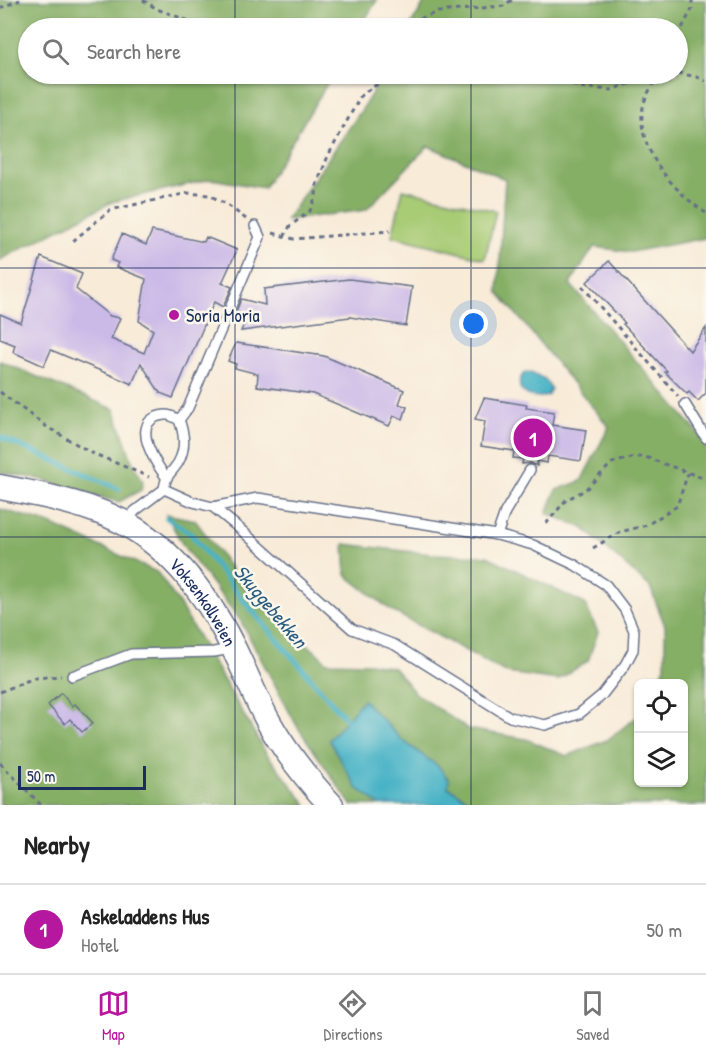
<!DOCTYPE html>
<html lang="en">
<head>
<meta charset="utf-8">
<style>
	:root { --surface:#fff; --page:#f6f6f6; --text:#222; --muted:#767676; --line:#e0e0e0; --accent:#b5179e }
	body { margin:0; font-family:"Patrick Hand",sans-serif; background:var(--page); color:var(--text) }
	.controls { position:absolute; right:18px; bottom:18px; display:grid; overflow:hidden; border-radius:9px; box-shadow:0 2px 4px #0004 }
	.controls button { width:54px; height:54px; display:grid; place-items:center; padding:0; border:0; border-bottom:2px solid var(--line); background:var(--surface); color:var(--text); font:30px sans-serif }
	.scale { position:absolute; left:18px; bottom:15px; width:128px; box-sizing:border-box; padding-left:6px; border:3px solid #1b2f5e; border-top:0; font-size:16px; line-height:21px; white-space:nowrap; color:#1b2f5e; -webkit-text-stroke:4px #fbf7ec; paint-order:stroke }
	.you { position:absolute; left:474px; top:324px; width:21px; height:21px; margin:-15px; border:4px solid #fff; border-radius:50%; background:#1a73e8; box-shadow:0 0 0 9px #1a73e833 }
	.badge { display:grid; place-items:center; width:39px; height:39px; border-radius:50%; background:var(--accent); color:#fff; font-size:20px; font-weight:700 }
	.pin { position:absolute; translate:-50% -50%; border:3px solid #fff; box-shadow:0 2px 6px #0006 }
	.list { margin:0; padding:0; list-style:none }
	h2 { display:flex; justify-content:space-between; align-items:center; height:78px; margin:0; padding:0 24px; font-size:26px }
	h2 small { font-size:20px; font-weight:400; color:var(--muted) }
	.list li { display:grid; grid-template-columns:39px 1fr auto; gap:18px; align-items:center; box-sizing:border-box; height:90px; padding:0 24px; border-top:2px solid var(--line) }
	.list b { display:block; font-size:22px; white-space:nowrap }
	.list p { margin:0; font-size:20px; white-space:nowrap; color:var(--muted) }
	.list em { font-size:20px; font-style:normal; color:var(--muted) }
	.icon { flex:none; width:33px; height:33px; fill:none; stroke:currentColor; stroke-width:2; stroke-linecap:round; stroke-linejoin:round }
	.map { position:relative; flex:none; width:706px; height:805px; overflow:hidden }
	.search { position:absolute; background:var(--surface); box-shadow:0 2px 4px #0004; left:18px; right:18px; top:18px; height:66px; display:flex; align-items:center; gap:15px; box-sizing:border-box; padding:0 21px; border-radius:33px; color:var(--muted); font-size:22px }
	.sheet { height:168px; background:var(--surface) }
	nav { display:flex; justify-content:space-around; align-items:center; box-sizing:border-box; height:84px; border-top:2px solid var(--line); background:var(--surface); font-size:16px; color:var(--muted) }
	nav a { display:grid; justify-items:center; gap:3px }
	nav .on { color:var(--accent) }
	.map>svg:first-child { display:block }
	.green { fill:#a8cb74; stroke:#627d69; stroke-width:1.5 }
	.forest { fill:#86af66; stroke:#506f62; stroke-width:1.5 }
	.water { fill:#48b3c6; stroke:#327192; stroke-width:1.5 }
	.lines { fill:none; stroke-linecap:round; stroke-linejoin:round }
	.stream { stroke:#48b3c6; stroke-width:5 }
	.building { fill:#cbb9e7 }
	.service-casing { stroke:#687189; stroke-width:12 }
	.tertiary-casing { stroke:#687189; stroke-width:27 }
	.path { stroke:#687189; stroke-width:3; stroke-dasharray:4.5 4.5; stroke-linecap:butt }
	.service { stroke:#fff; stroke-width:9 }
	.tertiary { stroke:#fff; stroke-width:24 }
	.grid { fill:none; stroke:#1b2f5e; stroke-width:1.5; stroke-opacity:0.55 }
	.poi-dot { fill:#b5179e; stroke:#fbf7ec; stroke-width:2 }
	.labels { text-anchor:middle; dominant-baseline:central; stroke-width:5; stroke-linejoin:round; paint-order:stroke }
	.poi-label { font-size:18px; fill:#1b2f5e; stroke:#fbf7ec; text-anchor:start }
	.street-label { font-size:18px; fill:#1b2f5e; stroke:#fbf7ec }
	.water-label { font-size:20px; font-style:italic; fill:#2b5d82; stroke:#fbf7ec }
</style>
</head>
<body>
<div class="map">
<svg width="706" height="805" viewBox="0 0 706 805">
	<rect width="100%" height="100%" fill="#fbf7ec"/>
	<filter id="ink" filterUnits="userSpaceOnUse"><feTurbulence type="fractalNoise" baseFrequency=".0167" numOctaves="2"/><feDisplacementMap in="SourceGraphic" scale="12" xChannelSelector="R" yChannelSelector="G"/><feConvolveMatrix kernelMatrix="1 2 1 2 8 2 1 2 1" color-interpolation-filters="sRGB"/></filter>
	<filter id="wash" filterUnits="userSpaceOnUse"><feTurbulence type="fractalNoise" baseFrequency=".008" numOctaves="4" result="noise"/><feDisplacementMap in="SourceGraphic" scale="24" xChannelSelector="R" yChannelSelector="G"/><feGaussianBlur stdDeviation="1.35" result="paint"/><feColorMatrix in="noise" values="0 0 0 0 0 0 0 0 0 0 0 0 0 0 0 0 0 1.4 0 .05"/><feComposite in="paint" operator="in"/></filter>
	<g filter="url(#wash)">
		<rect width="100%" height="100%" fill="#f8ebd8"/>
		<polygon class="green" points="403,189 496,211 485,259 392,236"/>
		<g class="forest">
			<polygon points="0,0 377,0 360,28 28,28 28,74 333,74 264,188 211,179 112,202 0,260"/>
			<polygon points="426,0 706,0 706,238 631,252 594,247 570,284 706,442 706,805 477,805 448,787 439,767 402,740 363,700 347,720 357,788 380,805 351,805 297,726 240,620 184,547 166,514 195,520 245,588 327,662 370,663 394,668 414,692 468,729 526,739 567,756 607,740 638,716 638,782 684,782 684,684 658,683 665,666 665,626 650,587 583,528 547,513 556,490 581,481 609,427 498,292 505,179 428,146 366,210 286,220 363,108 383,74 678,74 678,28 409,28"/>
			<polygon points="0,361 114,409 132,461 143,481 141,490 119,502 91,495 40,479 0,472"/>
			<polygon points="0,509 48,523 157,572 178,602 266,753 307,805 0,805"/>
			<polygon points="344,544 431,554 487,556 585,604 598,632 588,661 558,680 507,673 392,611 346,575"/>
		</g>
		<g class="water">
			<path d="M528 372 545 379 551 389 547 396C530 400 511 391 524 373Z"/>
			<polygon points="363,700 402,740 439,767 449,780 448,787 477,805 380,805 357,788 329,740"/>
		</g>
		<g class="lines">
			<g class="stream">
				<polyline points="0,437 119,489"/>
				<polyline points="167,518 191,534 243,600 347,720"/>
			</g>
		</g>
		<g id="blocks">
			<g class="building">
				<polygon points="152,231 204,242 206,237 237,250 222,283 232,287 223,307 214,302 173,398 160,393 141,363 132,384 51,350 44,366 13,352 15,345 0,339 0,314 21,323 41,257 82,274 76,289 110,316 120,318 111,339 144,353 153,330 139,321 146,279 116,267 118,263 111,260 122,234 146,245"/>
				<polygon points="609,261 690,351 706,328 706,393 698,401 689,392 687,394 665,372 667,371 623,324 625,323 587,282"/>
				<polygon points="349,279 412,287 406,326 350,317 241,331 247,317 236,312 241,299 265,305 264,289"/>
				<polygon points="236,343 324,356 404,390 399,404 407,407 403,419 394,416 389,426 313,394 257,386 258,374 235,368 236,364 228,361"/>
				<polygon points="484,398 527,405 526,408 554,412 552,425 586,430 581,461 548,456 547,463 537,461 537,466 531,463 522,464 523,459 513,458 514,451 481,446 485,421 475,419"/>
				<polygon points="61,693 72,706 75,704 93,723 82,732 70,719 65,724 48,705"/>
			</g>
		</g>
	</g>
	<g filter="url(#ink)">
		<use href="#blocks" fill-opacity="0" stroke="#687189" stroke-width="1.5"/>
		<g class="lines">
			<g class="service-casing">
				<g id="service">
					<polyline points="685,404 706,438"/>
					<polyline points="179,420 188,408 260,237 255,226"/>
					<polyline points="164,489 193,502 213,507 240,529 352,629 395,645 510,717 545,725 579,714 602,695 625,665 633,650 634,631 625,610 606,585 575,565 533,545 497,535 258,498 213,507"/>
					<path d="M125 523 135 511 164 489C166 474 170 475 178 463 186 449 185 435 179 420 171 415 165 413 156 417 132 427 156 464 166 477"/>
					<polyline points="497,535 505,512 530,470"/>
					<polyline points="72,676 131,654 214,652 231,649"/>
				</g>
			</g>
			<g class="tertiary-casing">
				<g id="tertiary">
					<path id="s1" d="M0 487C37 494 75 501 110 516 166 540 207 594 233 647 245 671 255 697 268 721 285 752 307 779 331 805"/>
				</g>
			</g>
			<g class="path">
				<polyline points="143,0 157,9 208,28"/>
				<polyline points="0,8 20,0"/>
				<polyline points="416,21 419,26 418,28"/>
				<polyline points="419,26 428,28"/>
				<polyline points="395,28 438,12 503,6 512,0"/>
				<polyline points="678,36 692,9 692,0"/>
				<polyline points="678,73 697,77 706,81"/>
				<polyline points="548,74 579,87 611,90 658,74 666,74"/>
				<path d="M659 74C654 83 647 93 644 103 632 145 673 191 706 213"/>
				<polyline points="273,233 294,239 390,231"/>
				<polyline points="284,237 290,226 310,211 316,195 317,184 328,156 360,97 372,87 392,78 396,74"/>
				<polyline points="73,241 110,210 188,193 209,195 226,204 246,219"/>
				<polyline points="582,286 678,396"/>
				<polyline points="0,392 47,427 92,453 149,477"/>
				<polyline points="546,524 566,500 585,490 612,463 635,457 645,457 706,479"/>
				<polyline points="593,548 620,532 647,525 677,506 688,473"/>
				<polyline points="0,692 34,678 61,676"/>
				<polyline points="0,763 41,805"/>
			</g>
			<use href="#service" class="service"/>
			<use href="#tertiary" class="tertiary"/>
		</g>
	</g>
	<path class="grid" d="M235 0V28M471 0V28M235 74V805M471 74V805M0 268H706M0 537H706"/>
	<circle class="poi-dot" cx="174" cy="315" r="6"/>
	<g class="labels">
		<g class="poi-label">
			<text x="186" y="315">Soria Moria</text>
		</g>
		<g class="street-label">
			<text stroke="none"><textPath href="#s1" startOffset="243">Voksenkollveien</textPath></text>
		</g>
		<g class="water-label">
			<text transform="translate(271 606) rotate(50)">Skuggebekken</text>
		</g>
	</g>
</svg>
<div class="controls">
<button><svg class="icon" aria-label="locate" viewBox="0 0 24 24"><circle cx="12" cy="12" r="6"/><path d="M12 2v4M12 18v4M2 12h4M18 12h4"/></svg></button>
<button><svg class="icon" aria-label="layers" viewBox="0 0 24 24"><path d="M12 4l9 5-9 5-9-5zM3 14l9 5 9-5"/></svg></button>
</div>
<div class="scale">50 m</div>
<div class="you"></div>
<div class="pin badge" style="left:533px;top:438px">1</div>
<div class="search"><svg class="icon" aria-label="search" viewBox="0 0 24 24"><circle cx="10" cy="10" r="6"/><path d="M15 15l6 6"/></svg>Search here</div>
</div>
<section class="sheet">
<h2>Nearby<small></small></h2>
<ul class="list">
<li><span class="badge">1</span><div><b>Askeladdens Hus</b><p>Hotel</p></div><em>50 m</em></li>
</ul>
</section>
<nav>
<a class="on"><svg class="icon" aria-label="map" viewBox="0 0 24 24"><path d="M3 6l6-2 6 2 6-2v14l-6 2-6-2-6 2zM9 4v14M15 6v14"/></svg>Map</a>
<a><svg class="icon" aria-label="directions" viewBox="0 0 24 24"><path d="M12 3l9 9-9 9-9-9zM9 14v-3h6M13 9l2 2-2 2"/></svg>Directions</a>
<a><svg class="icon" aria-label="saved" viewBox="0 0 24 24"><path d="M7 4h10v16l-5-4-5 4z"/></svg>Saved</a>
</nav>
</body>
</html>
